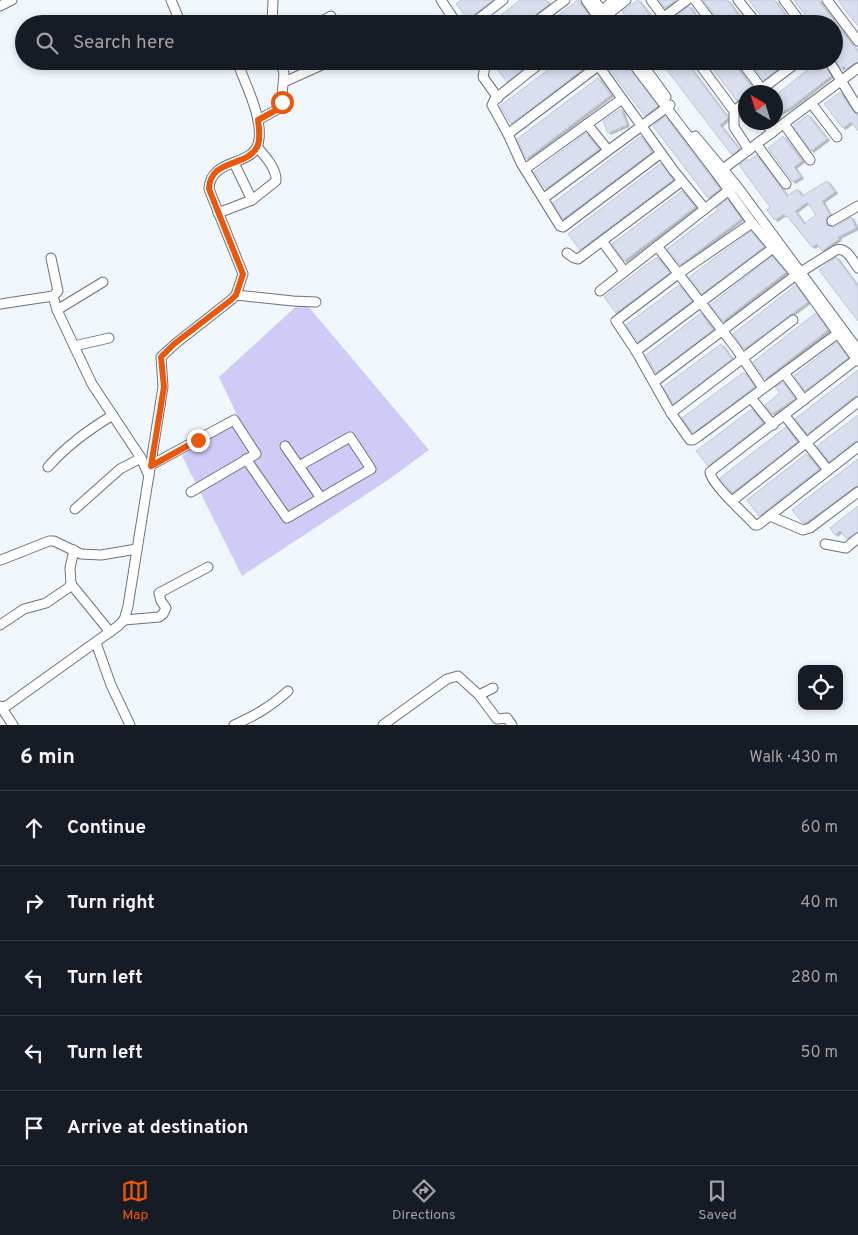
<!DOCTYPE html>
<html lang="en">
<head>
<meta charset="utf-8">
<style>
	:root { --surface:#171b24; --page:#20242c; --text:#f1f3f6; --muted:#9ea1a6; --line:#363941; --accent:#ea580c }
	body { margin:0; font-family:Overpass,sans-serif; background:var(--page); color:var(--text) }
	.controls { position:absolute; right:15px; bottom:15px; display:grid; overflow:hidden; border-radius:10px; box-shadow:0 2px 8px #0003 }
	.controls button { width:45px; height:45px; display:grid; place-items:center; padding:0; border:0; border-bottom:1px solid var(--line); background:var(--surface); color:var(--text); font:25px sans-serif }
	.compass { position:absolute; left:738px; top:85px; width:45px; height:45px; border-radius:50%; background:var(--surface); box-shadow:0 2px 8px #0003; rotate:322deg }
	.stop { position:absolute; width:15px; height:15px; margin:-11px; border:4px solid #ea580c; border-radius:50%; background:#fff }
	.stop.end { background:#ea580c; border-color:#fff; box-shadow:0 1px 5px #0008 }
	.list { margin:0; padding:0; list-style:none }
	h2 { display:flex; justify-content:space-between; align-items:center; height:65px; margin:0; padding:0 20px; font-size:21px }
	h2 small { font-size:16px; font-weight:400; color:var(--muted) }
	.list li { display:grid; grid-template-columns:32px 1fr auto; gap:15px; align-items:center; box-sizing:border-box; height:75px; padding:0 20px; border-top:1px solid var(--line) }
	.list b { display:block; font-size:19px; white-space:nowrap }
	.list em { font-size:16px; font-style:normal; color:var(--muted) }
	.icon { flex:none; width:28px; height:28px; fill:none; stroke:currentColor; stroke-width:2; stroke-linecap:round; stroke-linejoin:round }
	.map { position:relative; flex:none; width:858px; height:725px; overflow:hidden }
	.search { position:absolute; background:var(--surface); box-shadow:0 2px 8px #0003; left:15px; right:15px; top:15px; height:55px; display:flex; align-items:center; gap:12px; box-sizing:border-box; padding:0 18px; border-radius:28px; color:var(--muted); font-size:19px }
	.sheet { height:440px; background:var(--surface) }
	nav { display:flex; justify-content:space-around; align-items:center; box-sizing:border-box; height:70px; border-top:1px solid var(--line); background:var(--surface); font-size:14px; color:var(--muted) }
	nav a { display:grid; justify-items:center; gap:2px }
	nav .on { color:var(--accent) }
	.map>svg:first-child { display:block }
	.green { fill:#cecbf7 }
	.building { fill:#d9dfef; stroke:#bfc5d5; fill-rule:evenodd; filter:url(#shadow) }
	.lines { fill:none; stroke-linecap:round; stroke-linejoin:round }
	.street-casing { stroke:#687480; stroke-width:11 }
	.street { stroke:#fff; stroke-width:9 }
	.route { stroke:#ea580c; stroke-width:6 }
</style>
</head>
<body>
<div class="map">
<svg width="858" height="725" viewBox="0 0 858 725">
	<defs>
		<filter id="shadow"><feDropShadow dx="2.5" dy="1.5" stdDeviation="0" flood-color="#0004"/></filter>
	</defs>
	<rect width="100%" height="100%" fill="#f2f7fd"/>
	<polygon class="green" points="303,300 429,450 391,478 242,576 182,456 236,413 219,377"/>
	<g class="building">
		<polygon points="461,0 493,0 468,19 456,4"/>
		<polygon points="520,0 546,0 549,4 524,24 490,24"/>
		<polygon points="578,0 589,15 584,24 547,24"/>
		<polygon points="638,0 649,14 656,24 631,24 625,16 622,11"/>
		<polygon points="659,0 676,0 665,8"/>
		<polygon points="703,0 727,0 745,24 721,24"/>
		<polygon points="749,0 774,0 792,24 767,24"/>
		<polygon points="794,0 818,0 858,52 858,62 846,69 844,66 841,69 834,58 834,24 812,24"/>
		<polygon points="838,0 858,0 858,26 849,15"/>
		<polygon points="689,6 696,16 703,24 678,24 674,18"/>
		<polygon points="499,61 533,61 507,82 494,65"/>
		<polygon points="560,61 589,61 590,64 511,124 500,106"/>
		<polygon points="603,61 625,61 658,106 645,116"/>
		<polygon points="660,61 685,61 728,118 720,125 739,149 732,155"/>
		<polygon points="707,61 732,61 753,89 752,90 746,92 746,96 737,101"/>
		<polygon points="749,61 774,61 779,68 764,80"/>
		<polygon points="819,61 823,61 831,76 791,107 776,115 776,95"/>
		<polygon points="598,78 611,95 526,159 517,139"/>
		<polygon points="840,92 853,111 858,116 858,131 851,122 843,128 824,104"/>
		<polygon points="621,109 627,125 608,133 603,121"/>
		<polygon points="808,115 827,139 811,151 793,126"/>
		<polygon points="665,116 720,189 708,198 653,126"/>
		<polygon points="586,133 599,149 546,189 534,172"/>
		<polygon points="641,136 652,152 563,219 553,203"/>
		<polygon points="783,136 802,161 794,167 801,177 793,182 768,148"/>
		<path d="M757 155 787 196 797 189 802 196 827 181 835 192 822 201 830 215 826 218 827 225 832 227H835L851 217 856 228 838 237 839 239 822 251 817 244 812 247 787 216 786 217 784 214 775 220 767 210 770 207 739 165 747 159 748 161ZM807 202 816 215 804 224 795 211Z"/>
		<polygon points="661,163 673,180 580,250 568,234"/>
		<polygon points="682,191 695,207 624,261 612,244"/>
		<polygon points="727,199 741,219 680,265 667,249 718,210 716,208"/>
		<polygon points="751,231 764,247 702,294 689,277"/>
		<polygon points="772,256 786,272 723,321 710,305"/>
		<polygon points="657,257 670,273 616,313 604,297"/>
		<polygon points="836,257 858,287 858,321 819,270"/>
		<polygon points="679,285 692,301 638,342 626,325"/>
		<polygon points="796,285 808,302 744,349 733,334"/>
		<polygon points="701,313 713,330 656,373 646,355"/>
		<polygon points="816,313 828,330 765,379 753,362"/>
		<polygon points="837,342 848,358 805,391 794,376"/>
		<polygon points="721,344 732,359 673,404 663,387"/>
		<polygon points="858,370 858,396 854,397 807,434 795,419"/>
		<polygon points="744,372 755,387 693,433 682,418"/>
		<polygon points="783,382 795,399 772,414 765,405 780,393 775,387"/>
		<polygon points="752,409 763,423 708,466 696,451"/>
		<polygon points="858,415 858,441 854,442 829,462 817,446"/>
		<polygon points="786,427 797,442 732,493 720,478"/>
		<polygon points="806,454 819,469 759,516 747,500"/>
		<polygon points="858,459 858,485 807,522 803,523 792,510"/>
		<polygon points="858,506 858,532 847,539 840,531 835,535 830,528"/>
	</g>
	<g class="lines">
		<g class="street-casing">
			<g id="street">
				<polyline points="171,0 181,24"/>
				<polyline points="441,0 457,24"/>
				<polyline points="586,0 600,20"/>
				<polyline points="594,0 612,24"/>
				<polyline points="651,0 669,24"/>
				<polyline points="695,0 713,24"/>
				<polyline points="738,0 757,24"/>
				<polyline points="784,0 802,24"/>
				<polyline points="827,0 858,41"/>
				<polyline points="0,6 12,0"/>
				<polyline points="664,17 687,0"/>
				<polyline points="592,22 601,20 626,0"/>
				<polyline points="272,24 273,0"/>
				<polyline points="317,24 331,16"/>
				<polyline points="472,24 503,0"/>
				<polyline points="533,24 565,0"/>
				<polyline points="590,24 597,15 614,0"/>
				<polyline points="486,61 483,77 498,98"/>
				<polyline points="543,61 495,99 492,105 508,134 521,163 560,226 563,227 661,153"/>
				<polyline points="595,61 674,171 705,209"/>
				<polyline points="631,61 717,174 752,223 796,275 858,361"/>
				<polyline points="640,61 666,97"/>
				<polyline points="697,61 734,111 734,127 749,150"/>
				<polyline points="741,61 762,89"/>
				<polyline points="829,61 858,108"/>
				<polyline points="284,82 331,61"/>
				<polyline points="758,92 799,61"/>
				<polyline points="811,103 837,137"/>
				<polyline points="734,111 746,102"/>
				<polyline points="258,120 278,109 281,105 284,74 281,61"/>
				<polyline points="766,122 772,133"/>
				<polyline points="587,124 608,150"/>
				<polyline points="784,124 810,160"/>
				<polyline points="508,134 598,66"/>
				<polyline points="695,136 736,185 858,350"/>
				<polyline points="757,145 786,184"/>
				<polyline points="234,163 252,200"/>
				<polyline points="525,169 622,99"/>
				<polyline points="719,172 858,68"/>
				<polyline points="544,198 670,105"/>
				<path d="M218 213 252 200 276 181C277 169 265 156 257 147"/>
				<polyline points="832,221 858,206"/>
				<polyline points="752,223 678,274 616,321 636,351 671,413 690,440 693,440 699,436 837,334"/>
				<polyline points="602,241 624,271"/>
				<polyline points="657,246 735,347 763,388"/>
				<polyline points="567,253 574,258 578,259 682,181"/>
				<polyline points="600,291 733,187"/>
				<polyline points="236,295 293,301 316,302"/>
				<polyline points="53,296 57,310 92,384 141,458 149,476"/>
				<polyline points="0,304 53,296 58,291 51,258"/>
				<polyline points="57,310 103,282"/>
				<polyline points="74,346 109,338"/>
				<polyline points="636,351 773,248"/>
				<path d="M858 358 710 472C711 484 745 514 755 525H758L858 447"/>
				<polyline points="784,373 804,400"/>
				<path d="M654 382 796 275 836 250C847 247 852 260 858 268"/>
				<polyline points="751,398 773,425"/>
				<polyline points="671,413 793,320"/>
				<polyline points="785,416 828,470"/>
				<polyline points="285,446 321,498"/>
				<polyline points="246,459 287,518 371,469 350,437 299,466"/>
				<polyline points="151,465 234,420 256,454 191,492"/>
				<path d="M48 467C67 445 88 430 113 415"/>
				<polyline points="732,501 858,402"/>
				<polyline points="75,509 120,469 141,458"/>
				<polyline points="770,516 803,530 810,528 858,492"/>
				<polyline points="825,544 846,548 858,538"/>
				<polyline points="1,560 49,541 54,541 81,554 101,555 137,549"/>
				<polyline points="71,584 110,632"/>
				<polyline points="124,620 159,617 163,614 166,608 161,601 159,593 208,567"/>
				<polyline points="0,625 24,609 46,603 68,588 71,584 70,568 74,550"/>
				<polyline points="96,643 111,685 130,725"/>
				<polyline points="479,695 493,688"/>
				<path d="M0 706 4 707 8 705 118 626 124 620 128 606 163 387 161 357 175 344 231 300 236 295 243 274 209 189C210 156 257 168 259 139 262 115 245 84 237 61"/>
				<polyline points="1,707 13,725"/>
				<path d="M234 725C256 715 270 707 288 691"/>
				<polyline points="383,725 447,679 458,676 479,695 497,719 507,718 512,725"/>
			</g>
		</g>
		<use href="#street" class="street"/>
	</g>
	<g class="lines">
		<path class="route" d="M198 440 151 466 164 387 161 357 174 344 231 300 236 295 243 274 209 189C210 158 246 168 257 147 261 139 259 128 258 120L278 109 282 102"/>
	</g>
</svg>
<div class="controls">
<button><svg class="icon" aria-label="locate" viewBox="0 0 24 24"><circle cx="12" cy="12" r="6"/><path d="M12 2v4M12 18v4M2 12h4M18 12h4"/></svg></button>
</div>
<svg class="compass" viewBox="-18 -18 36 36"><path d="M0-13l5 13h-10z" fill="#e53935"/><path d="M0 13l5-13h-10z" fill="#9ea1a6"/></svg>
<div class="stop" style="left:282px;top:102px"></div>
<div class="stop end" style="left:198px;top:440px"></div>
<div class="search"><svg class="icon" aria-label="search" viewBox="0 0 24 24"><circle cx="10" cy="10" r="6"/><path d="M15 15l6 6"/></svg>Search here</div>
</div>
<section class="sheet">
<h2>6 min<small>Walk · 430 m</small></h2>
<ul class="list">
<li><svg class="icon" aria-label="ahead" viewBox="0 0 24 24"><path d="M12 20V5M6 11l6-6 6 6"/></svg><div><b>Continue</b></div><em>60 m</em></li>
<li><svg class="icon" aria-label="right" viewBox="0 0 24 24"><path d="M7 20v-9h11M14 6l5 5-5 5"/></svg><div><b>Turn right</b></div><em>40 m</em></li>
<li><svg class="icon" aria-label="left" viewBox="0 0 24 24"><path d="M17 20v-9H6M10 6l-5 5 5 5"/></svg><div><b>Turn left</b></div><em>280 m</em></li>
<li><svg class="icon" aria-label="left" viewBox="0 0 24 24"><path d="M17 20v-9H6M10 6l-5 5 5 5"/></svg><div><b>Turn left</b></div><em>50 m</em></li>
<li><svg class="icon" aria-label="arrive" viewBox="0 0 24 24"><path d="M6 21V4h12l-3 4 3 4H6"/></svg><div><b>Arrive at destination</b></div></li>
</ul>
</section>
<nav>
<a class="on"><svg class="icon" aria-label="map" viewBox="0 0 24 24"><path d="M3 6l6-2 6 2 6-2v14l-6 2-6-2-6 2zM9 4v14M15 6v14"/></svg>Map</a>
<a><svg class="icon" aria-label="directions" viewBox="0 0 24 24"><path d="M12 3l9 9-9 9-9-9zM9 14v-3h6M13 9l2 2-2 2"/></svg>Directions</a>
<a><svg class="icon" aria-label="saved" viewBox="0 0 24 24"><path d="M7 4h10v16l-5-4-5 4z"/></svg>Saved</a>
</nav>
</body>
</html>
